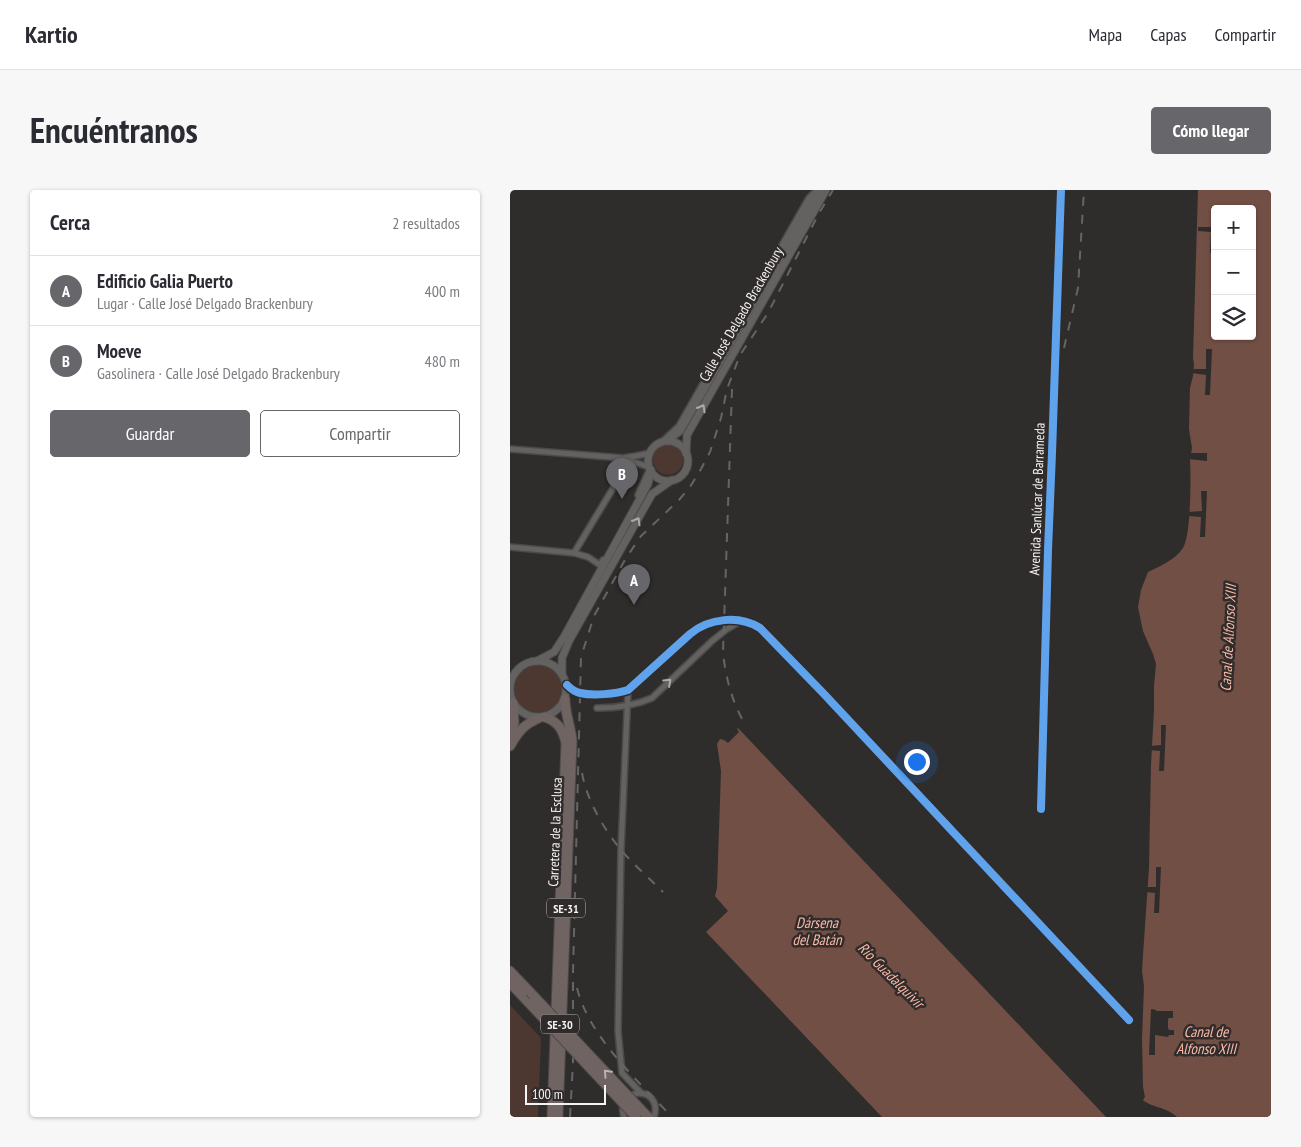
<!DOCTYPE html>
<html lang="es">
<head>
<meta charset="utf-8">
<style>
	:root { --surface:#fff; --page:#f7f7f7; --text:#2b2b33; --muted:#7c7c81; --line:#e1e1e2; --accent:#67666a }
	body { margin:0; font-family:"PT Sans Narrow",sans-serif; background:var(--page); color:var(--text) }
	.controls { position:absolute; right:15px; top:15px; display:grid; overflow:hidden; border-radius:5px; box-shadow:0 1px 4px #0004 }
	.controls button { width:45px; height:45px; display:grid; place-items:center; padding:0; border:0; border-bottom:1px solid var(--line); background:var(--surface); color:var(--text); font:25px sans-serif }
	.scale { position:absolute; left:15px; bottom:12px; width:81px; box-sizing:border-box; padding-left:5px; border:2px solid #f6f3f3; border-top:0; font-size:14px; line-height:18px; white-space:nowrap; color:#f6f3f3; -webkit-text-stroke:4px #302c2b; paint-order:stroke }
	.you { position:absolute; left:406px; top:571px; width:18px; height:18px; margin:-12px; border:4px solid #fff; border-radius:50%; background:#1a73e8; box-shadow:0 0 0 8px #1a73e833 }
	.badge { display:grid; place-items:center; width:32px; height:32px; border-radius:50%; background:var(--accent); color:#fff; font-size:16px; font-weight:700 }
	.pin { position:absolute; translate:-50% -41px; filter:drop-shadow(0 1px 2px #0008) }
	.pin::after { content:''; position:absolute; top:26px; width:18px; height:15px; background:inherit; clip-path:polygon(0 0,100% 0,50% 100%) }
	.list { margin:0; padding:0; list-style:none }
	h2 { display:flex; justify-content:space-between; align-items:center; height:65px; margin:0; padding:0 20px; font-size:21px }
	h2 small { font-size:16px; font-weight:400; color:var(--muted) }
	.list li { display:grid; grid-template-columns:32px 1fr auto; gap:15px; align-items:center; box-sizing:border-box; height:70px; padding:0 20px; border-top:1px solid var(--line) }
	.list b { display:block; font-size:19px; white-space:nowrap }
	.list p { margin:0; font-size:16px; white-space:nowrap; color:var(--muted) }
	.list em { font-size:16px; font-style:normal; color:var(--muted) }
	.actions { display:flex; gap:10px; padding:15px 20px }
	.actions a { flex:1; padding:11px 0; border:1px solid var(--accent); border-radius:5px; text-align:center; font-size:18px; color:var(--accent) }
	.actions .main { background:var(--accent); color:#fff }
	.icon { flex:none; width:28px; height:28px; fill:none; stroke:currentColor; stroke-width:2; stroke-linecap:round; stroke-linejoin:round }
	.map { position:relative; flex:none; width:761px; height:927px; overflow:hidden; border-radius:5px }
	header { display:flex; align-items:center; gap:30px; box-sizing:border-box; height:70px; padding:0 25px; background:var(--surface); border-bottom:1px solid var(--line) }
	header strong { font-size:24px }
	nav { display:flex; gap:28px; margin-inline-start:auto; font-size:18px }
	.intro { display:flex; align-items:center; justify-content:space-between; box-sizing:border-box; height:120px; padding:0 30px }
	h1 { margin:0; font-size:35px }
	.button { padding:12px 22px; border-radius:5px; background:var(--accent); color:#fff; font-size:18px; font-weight:700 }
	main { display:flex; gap:30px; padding:0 30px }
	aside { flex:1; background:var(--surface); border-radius:5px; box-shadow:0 1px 4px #0004 }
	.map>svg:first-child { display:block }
	.green { fill:#4c3731 }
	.water { fill:#714f45; fill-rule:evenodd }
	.pier { fill:#2f2d2c }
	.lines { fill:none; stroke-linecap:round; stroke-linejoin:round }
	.street-casing { stroke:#4c4a49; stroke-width:8 }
	.secondary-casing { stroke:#4c4a49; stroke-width:9 }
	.highway-casing { stroke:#4c4a49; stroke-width:11 }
	.street { stroke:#636261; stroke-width:5 }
	.secondary { stroke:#636261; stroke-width:7 }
	.highway { stroke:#706462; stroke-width:9 }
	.rail { stroke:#666464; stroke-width:2; stroke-dasharray:9 9; stroke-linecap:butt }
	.highway-bridge-casing { stroke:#4c4a49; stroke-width:11; stroke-linecap:butt }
	.highway-bridge { stroke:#706462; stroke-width:9 }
	.cycleway-casing { stroke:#302c2b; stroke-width:11 }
	.cycleway { stroke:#60a3ed; stroke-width:8 }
	.oneway { stroke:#acaaaa }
	.oneway2 { stroke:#bab3b2 }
	.labels { text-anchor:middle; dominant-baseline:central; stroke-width:5; stroke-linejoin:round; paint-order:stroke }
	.shield { fill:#302c2b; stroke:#bbb7b7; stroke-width:1 }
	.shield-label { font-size:12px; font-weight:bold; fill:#f6f3f3 }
	.street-label { font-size:14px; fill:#f6f3f3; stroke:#302c2b }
	.water-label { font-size:15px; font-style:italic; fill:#fcb9a6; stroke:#302c2b }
</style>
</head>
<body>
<header>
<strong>Kartio</strong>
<nav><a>Mapa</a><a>Capas</a><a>Compartir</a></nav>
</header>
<div class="intro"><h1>Encuéntranos</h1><a class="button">Cómo llegar</a></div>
<main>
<aside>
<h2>Cerca<small>2 resultados</small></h2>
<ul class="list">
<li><span class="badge">A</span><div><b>Edificio Galia Puerto</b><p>Lugar · Calle José Delgado Brackenbury</p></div><em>400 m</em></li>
<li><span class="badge">B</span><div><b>Moeve</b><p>Gasolinera · Calle José Delgado Brackenbury</p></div><em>480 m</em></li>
</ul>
<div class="actions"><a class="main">Guardar</a><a>Compartir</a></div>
</aside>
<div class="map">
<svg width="761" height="927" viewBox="0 0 761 927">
	<rect width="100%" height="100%" fill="#2f2d2c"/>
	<g class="green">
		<circle cx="158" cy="270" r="15"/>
		<circle cx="28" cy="499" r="24"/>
		<polygon points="0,815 31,848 28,927 0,927"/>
	</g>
	<g class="water">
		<path d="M688 0H761V927H667C655 916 642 918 633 910L635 907 633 897 632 849 634 796 632 781 633 765 639 678 641 575 644 520V496L646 474 643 464 633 441 628 417 631 400 638 382C650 376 665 370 673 358 681 346 681 287 680 270L682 258 679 239 680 198 683 186 684 174 683 168ZM705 19H742V146H705Z"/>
		<polygon points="228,538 596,927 372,927 196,742 218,721 205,706 207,698 211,581 207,554 210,549 214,550 218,553 229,542 227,539"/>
	</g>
	<g class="pier">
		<polygon points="701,17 707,17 707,19 705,19 705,63 700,63 701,42 688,41 688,37 701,37"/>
		<polygon points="696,159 702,159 700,205 695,205 696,185 682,183 683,179 696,179"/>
		<polygon points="679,263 697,263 697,271 678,269"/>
		<polygon points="691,301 697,301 695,347 690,347 691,327 678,326 678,322 692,321"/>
		<polygon points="651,535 656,535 654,581 649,581 650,561 639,560 640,556 651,555"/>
		<polygon points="646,677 651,677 649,723 644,723 645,703 635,702 635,697 646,697"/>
		<polygon points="641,819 646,820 646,821 663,821 663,828 659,828 658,829 658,838 659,840 664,840 664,845 659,845 658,847 645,845 645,865 639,865"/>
	</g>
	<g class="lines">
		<g class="street-casing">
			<g id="street">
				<polyline points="152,252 169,236 299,8 307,0"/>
				<polyline points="0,259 113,268 126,266 140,263"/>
				<polyline points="118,270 139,277"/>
				<polyline points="128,305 138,283"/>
				<polyline points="0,357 64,363 120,270"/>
				<polyline points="64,363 78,367 90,375 93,370"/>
				<path d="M57 495C61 499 65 502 70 503 83 506 106 504 118 500L180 444C199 428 229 425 250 438L314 504 619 830"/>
				<polyline points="118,500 111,660 108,841 112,883 131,903"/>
				<path d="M87 518C107 518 124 516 142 508L202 451 217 439 229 432"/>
				<polyline points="531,619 538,360 542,263 551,0"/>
				<path d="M114 927C104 896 154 895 144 927"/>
			</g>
		</g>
		<g class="secondary-casing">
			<g id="secondary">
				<polyline points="157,251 170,241 309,0"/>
				<circle cx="158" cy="271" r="20"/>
				<polyline points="176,263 177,245 316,0"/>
				<circle cx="28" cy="499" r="28"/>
				<polyline points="27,471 44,462 54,447 138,294 141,280"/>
				<polyline points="52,483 52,468 59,451 142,304 162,290"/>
			</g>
		</g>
		<g class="highway-casing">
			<g id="highway">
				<path d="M34 527C48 531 53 540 56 553L42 927"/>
				<polyline points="0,544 4,533 3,513"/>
				<path d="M0 556C8 542 13 535 29 528"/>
				<polyline points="0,781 20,802"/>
				<polyline points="0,793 19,813"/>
				<path d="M48 927 62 551C61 537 55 524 55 509"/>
			</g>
		</g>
		<use href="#street" class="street"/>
		<use href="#secondary" class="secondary"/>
		<use href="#highway" class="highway"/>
		<g class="rail">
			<polyline points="554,158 568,98 574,0"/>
			<path d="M222 199 213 463C216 489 222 512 235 534"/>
			<path d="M72 583C77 611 94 639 111 660 124 675 139 688 153 702"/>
			<path d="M67 798C79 847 128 891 162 927"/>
			<polyline points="60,927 63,873 63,782 71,467 84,426 116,368 131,346 169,310 180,297 191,279 200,262 211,228 217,199 230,165 258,123 308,25 323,0"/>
		</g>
		<g class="highway-bridge-casing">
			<g id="highway-bridge">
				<polyline points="20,802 138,927"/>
				<polyline points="19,813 126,927"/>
			</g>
		</g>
		<use href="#highway-bridge" class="highway-bridge"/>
		<g class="cycleway-casing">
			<g id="cycleway">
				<path d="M57 495C61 499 65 502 70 503 83 506 106 504 118 500L180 444C199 428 229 425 250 438L314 504 619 830"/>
				<polyline points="531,619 538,360 542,263 551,0"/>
			</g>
		</g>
		<use href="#cycleway" class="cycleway"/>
	</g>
	<defs><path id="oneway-chevron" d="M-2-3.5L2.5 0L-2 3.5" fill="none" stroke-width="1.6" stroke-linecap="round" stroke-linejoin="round" transform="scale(1.25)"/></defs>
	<g class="oneway">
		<use href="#oneway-chevron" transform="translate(192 218) rotate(-60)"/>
		<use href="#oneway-chevron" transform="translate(127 331) rotate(-60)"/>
		<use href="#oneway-chevron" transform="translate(158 492) rotate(-43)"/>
	</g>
	<use class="oneway2" href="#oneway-chevron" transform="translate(97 883) rotate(-133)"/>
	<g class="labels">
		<g class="shield">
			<rect x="37" y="708.5" width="38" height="19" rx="4"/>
			<rect x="31" y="824.5" width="38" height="19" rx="4"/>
		</g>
		<g class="shield-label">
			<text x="56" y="718">SE-31</text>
			<text x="50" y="834">SE-30</text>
		</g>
		<g class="street-label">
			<text transform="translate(231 124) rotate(-60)">Calle José Delgado Brackenbury</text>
			<text transform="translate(527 309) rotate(-88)">Avenida Sanlúcar de Barrameda</text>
			<text transform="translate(45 642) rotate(-88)">Carretera de la Esclusa</text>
		</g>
		<g class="water-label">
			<text transform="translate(718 448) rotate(-87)">Canal de Alfonso XIII</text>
			<text x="307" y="732">Dársena<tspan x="307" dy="17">del Batán</tspan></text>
			<text transform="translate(381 785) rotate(45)">Río Guadalquivir</text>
			<text x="696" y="841">Canal de<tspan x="696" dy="17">Alfonso XIII</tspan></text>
		</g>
	</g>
</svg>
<div class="controls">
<button>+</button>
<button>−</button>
<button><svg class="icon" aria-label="layers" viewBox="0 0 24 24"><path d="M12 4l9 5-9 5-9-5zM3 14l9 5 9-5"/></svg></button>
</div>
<div class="scale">100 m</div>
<div class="you"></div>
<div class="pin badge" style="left:124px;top:415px">A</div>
<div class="pin badge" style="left:112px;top:309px">B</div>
</div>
</main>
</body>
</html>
